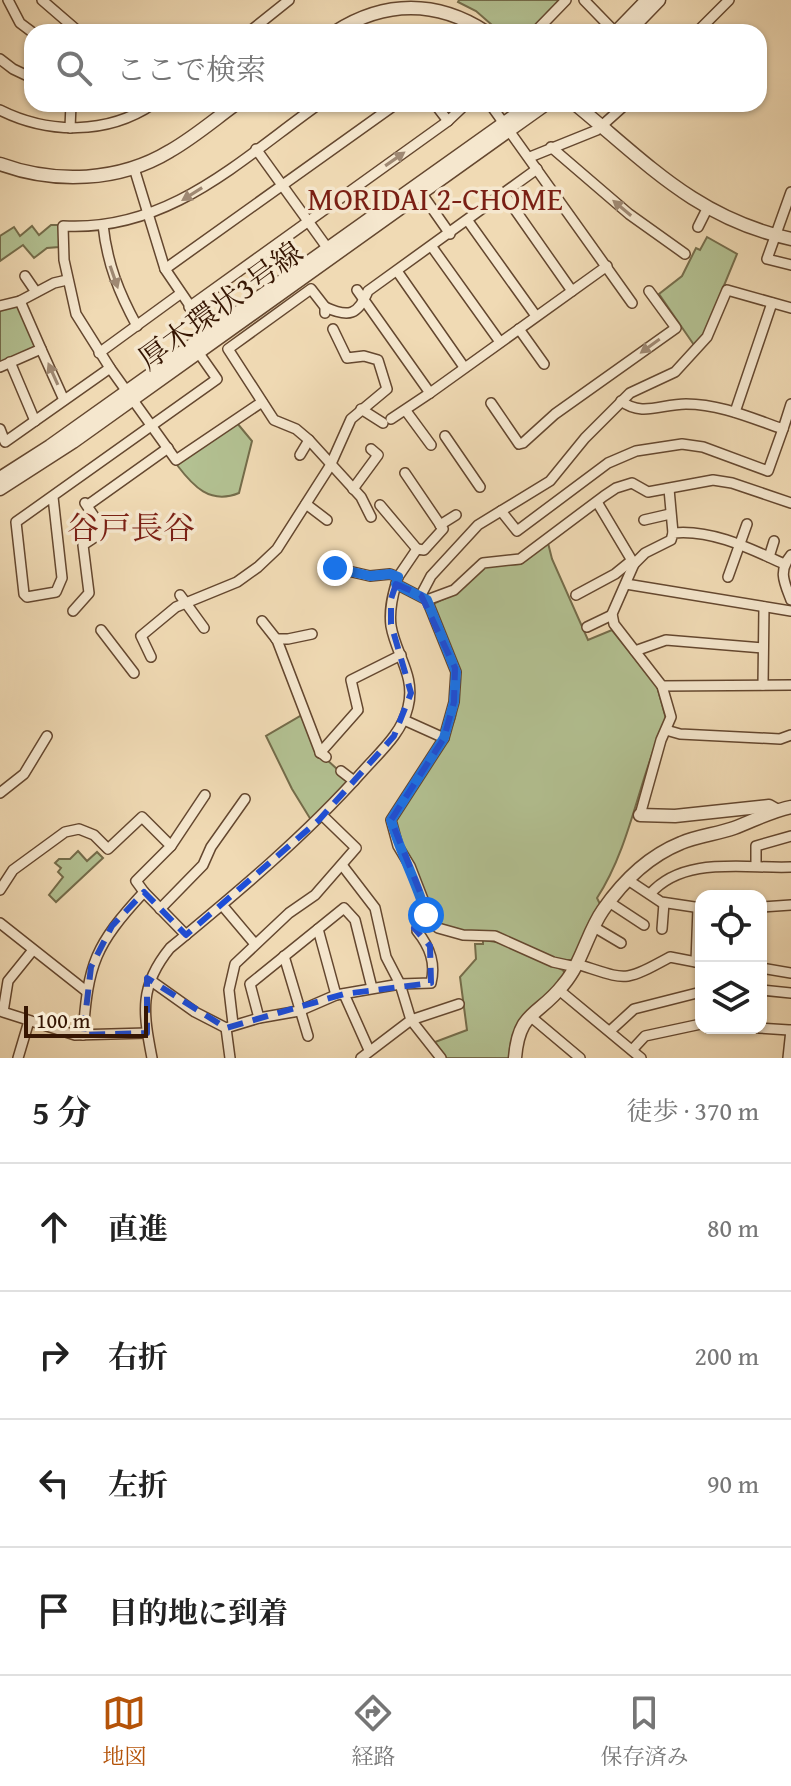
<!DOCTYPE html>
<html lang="ja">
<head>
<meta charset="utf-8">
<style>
	:root { --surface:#fff; --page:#f6f6f6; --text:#222; --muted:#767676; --line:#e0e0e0; --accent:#b45309 }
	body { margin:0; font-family:"Gentium Book Plus","Noto Serif JP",serif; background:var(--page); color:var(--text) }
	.controls { position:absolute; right:24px; bottom:24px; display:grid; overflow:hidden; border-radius:16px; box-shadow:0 2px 6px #0004 }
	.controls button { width:72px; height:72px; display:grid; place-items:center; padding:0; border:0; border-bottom:2px solid var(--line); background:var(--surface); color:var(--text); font:40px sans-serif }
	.scale { position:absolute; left:24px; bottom:20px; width:124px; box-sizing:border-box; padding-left:8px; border:4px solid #361603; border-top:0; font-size:22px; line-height:28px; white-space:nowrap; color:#361603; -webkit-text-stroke:6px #f5e7ce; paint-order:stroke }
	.stop { position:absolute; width:24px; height:24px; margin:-18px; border:6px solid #1a73e8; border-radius:50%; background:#fff }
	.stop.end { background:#1a73e8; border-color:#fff; box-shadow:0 2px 8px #0008 }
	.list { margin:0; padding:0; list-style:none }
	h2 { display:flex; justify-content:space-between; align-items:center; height:104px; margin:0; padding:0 32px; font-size:34px }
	h2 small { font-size:26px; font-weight:400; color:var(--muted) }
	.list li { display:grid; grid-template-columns:52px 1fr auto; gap:24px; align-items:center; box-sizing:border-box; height:128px; padding:0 32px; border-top:2px solid var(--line) }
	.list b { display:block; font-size:30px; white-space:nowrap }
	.list em { font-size:26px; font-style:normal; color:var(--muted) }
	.icon { flex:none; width:44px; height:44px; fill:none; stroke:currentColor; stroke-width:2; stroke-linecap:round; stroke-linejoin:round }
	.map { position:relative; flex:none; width:791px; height:1058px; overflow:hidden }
	.search { position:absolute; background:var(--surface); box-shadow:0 2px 6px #0004; left:24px; right:24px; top:24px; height:88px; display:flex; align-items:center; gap:20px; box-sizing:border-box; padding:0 28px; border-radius:24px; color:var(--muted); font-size:30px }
	.sheet { height:616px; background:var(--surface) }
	nav { display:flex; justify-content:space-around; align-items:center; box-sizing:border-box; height:112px; border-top:2px solid var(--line); background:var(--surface); font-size:22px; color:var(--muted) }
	nav a { display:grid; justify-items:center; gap:4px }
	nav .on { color:var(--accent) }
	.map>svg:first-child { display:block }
	.green { fill:#b3c192; stroke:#746c4a; stroke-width:2 }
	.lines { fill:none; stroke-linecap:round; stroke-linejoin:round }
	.minor-casing { stroke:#64472f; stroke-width:12 }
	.tertiary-casing { stroke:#64472f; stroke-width:15 }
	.minor { stroke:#f5e7ce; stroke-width:9 }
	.tertiary { stroke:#f5e7ce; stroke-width:12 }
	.oneway { fill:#9f8973 }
	.route { stroke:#1a73e8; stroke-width:10 }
	.marked { fill:none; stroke:#1d4ed8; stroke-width:6; stroke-dasharray:16 10; stroke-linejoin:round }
	.labels { text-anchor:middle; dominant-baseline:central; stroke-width:7; stroke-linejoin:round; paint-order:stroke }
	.street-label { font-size:30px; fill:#361603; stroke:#f5e7ce }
	.neighbourhood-label { font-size:32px; fill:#7a1f14; stroke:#f5e7ce }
</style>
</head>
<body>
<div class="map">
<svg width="791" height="1058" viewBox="0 0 791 1058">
	<rect width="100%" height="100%" fill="#f0dab4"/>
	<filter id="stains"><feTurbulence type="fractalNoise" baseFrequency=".0025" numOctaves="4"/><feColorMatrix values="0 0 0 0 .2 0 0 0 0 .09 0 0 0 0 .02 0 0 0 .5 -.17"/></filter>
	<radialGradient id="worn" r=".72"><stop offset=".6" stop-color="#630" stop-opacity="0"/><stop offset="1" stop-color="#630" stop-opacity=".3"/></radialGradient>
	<g class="green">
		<polygon points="459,0 557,0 559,2 530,32 500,32 476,11 458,2"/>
		<polygon points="51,225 59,225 59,247 47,248 34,258 23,245 0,261 0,236 14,227 20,236 32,226 39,235"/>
		<polygon points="707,237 737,254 704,334 694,345 659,294 682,276 696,248 700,250"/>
		<polygon points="18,303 37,347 0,362 0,308"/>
		<path d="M237 423 252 441 239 493C210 505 193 486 177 465Z"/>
		<path d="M548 543 552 559 588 640 612 630 657 686 666 719C639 776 632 844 597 898L601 906 573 960H553L496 934 462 932 442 926 428 914 394 821 446 742 455 718 459 690 432 608 435 603 457 593 483 566 521 564Z"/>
		<polygon points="302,715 325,758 350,781 311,820 292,789 266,736"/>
		<polygon points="78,851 87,861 97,852 103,858 56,902 49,895 63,877 58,872 61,868 55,863 59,859 70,859"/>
		<polygon points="483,940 503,943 563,970 565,974 562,981 517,1027 513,1058 446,1058 435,1042 467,1030 460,977 476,959 475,944 483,944"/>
	</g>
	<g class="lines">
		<g class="minor-casing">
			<g id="minor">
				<polyline points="8,0 20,23 32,32"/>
				<polyline points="42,0 79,32"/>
				<polyline points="584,0 615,32"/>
				<polyline points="249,32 289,0"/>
				<polyline points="535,32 566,0"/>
				<polyline points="697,32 729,0"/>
				<polyline points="0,59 13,69 32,78"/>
				<polyline points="435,104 448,121"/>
				<polyline points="490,104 632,303"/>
				<path d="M0 110C48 134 107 135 153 104"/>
				<polyline points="70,128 71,104"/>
				<polyline points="551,147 629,214 685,254"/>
				<polyline points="256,149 331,253"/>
				<polyline points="530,157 597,130 626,104"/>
				<polyline points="134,168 165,269 212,338"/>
				<polyline points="791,192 767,259 791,265"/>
				<polyline points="422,194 450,234"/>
				<polyline points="504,194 572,291"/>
				<polyline points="468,221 536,316"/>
				<path d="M103 225C107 263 119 293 137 326"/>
				<polyline points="698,227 707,209"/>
				<polyline points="432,247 500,342"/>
				<polyline points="165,269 396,104"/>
				<polyline points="397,271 464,367"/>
				<polyline points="25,276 36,292"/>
				<polyline points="357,290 430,393 607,266"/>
				<polyline points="0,306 20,301 54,283 67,280"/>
				<polyline points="189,307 448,121 466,104"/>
				<path d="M325 307C349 318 358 315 368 291L537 169"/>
				<polyline points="325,313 325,307 311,289 228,349 274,420 296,429 309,440 361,497 371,517"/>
				<polyline points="519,329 544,364"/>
				<polyline points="41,349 64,400"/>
				<polyline points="99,353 180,294"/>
				<polyline points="10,362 35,421"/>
				<polyline points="0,367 41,349 20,301"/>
				<path d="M262 402 176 460 110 368 76 314 64 260 63 226C168 232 239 161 319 104"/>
				<polyline points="491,403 519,444 523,443 555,414 676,328 649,291"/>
				<polyline points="361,409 383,423"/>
				<polyline points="406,411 431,445"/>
				<polyline points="735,412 772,303"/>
				<polyline points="391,419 430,393"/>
				<polyline points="0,429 5,442 110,368"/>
				<polyline points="783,429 791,404"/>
				<polyline points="445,436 480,487"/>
				<polyline points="300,455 309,440"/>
				<polyline points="353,489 378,455 371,449"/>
				<polyline points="669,489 673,533"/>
				<polyline points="53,497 62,578 56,592 27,597 24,594 16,522 217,379 198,352"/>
				<polyline points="597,502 634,564 612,614 614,624 662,686 671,717 661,740 640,815"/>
				<polyline points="306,504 327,520"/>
				<polyline points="88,505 168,448"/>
				<polyline points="380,505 417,549"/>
				<path d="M501 511 517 531 608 463 636 451 682 444 703 447 768 471 783 429C751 418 720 404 686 404 661 404 642 417 621 401"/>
				<polyline points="644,520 670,514"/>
				<polyline points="440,525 456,515"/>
				<path d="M791 555C778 571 784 582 791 600"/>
				<polyline points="769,557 774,541"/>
				<path d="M634 564 645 553 671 540 673 533C711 529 749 548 784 564"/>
				<polyline points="335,568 370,576 390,574 398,577 396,584 427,600 456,672 454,702 444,738 391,820 398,846 410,866 424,902 426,915 438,928 463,935 495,936 553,962 576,967"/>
				<polyline points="398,577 417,549 424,550 443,529 405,473"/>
				<polyline points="728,577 747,524"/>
				<polyline points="626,584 791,611"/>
				<polyline points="180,595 204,628"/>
				<polyline points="421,595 431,576 478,525 550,481 585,438 630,393 675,372 707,337 727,290 791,308"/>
				<polyline points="576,595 615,574 631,561"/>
				<polyline points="427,600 454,590 483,563 520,559 604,496 616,488 632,483 648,492 713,480 732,483 791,503"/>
				<polyline points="73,611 89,593 83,545 104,531 85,503"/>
				<polyline points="262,621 277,640 320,752 326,757"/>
				<polyline points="587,627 612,615"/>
				<polyline points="101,630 134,673"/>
				<polyline points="276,639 288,639 312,634"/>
				<polyline points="635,651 666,640 763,648"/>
				<polyline points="151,657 141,636 176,607 237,582 258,567 277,549 330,466 351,419 387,389 378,360 364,356 347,358 333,329"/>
				<polyline points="763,685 764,607"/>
				<polyline points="662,686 791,685"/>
				<polyline points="404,720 444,738"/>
				<polyline points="666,730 680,734 780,739 791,735"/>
				<polyline points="320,753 358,710 351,680 401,655"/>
				<polyline points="341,771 354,781"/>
				<polyline points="0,793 24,774 47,736"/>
				<polyline points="171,846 205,795"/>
				<path d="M342 865 375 908 386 957 400 984 431 983C436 963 430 947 417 931L418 924 426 915"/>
				<polyline points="756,865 756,846 791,836"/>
				<polyline points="628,880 661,902 701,908"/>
				<polyline points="0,890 13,870 65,832 79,829 94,835 108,849 142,817 171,846 136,881 144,892"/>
				<path d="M650 894C684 855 745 869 791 867"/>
				<polyline points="609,902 644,925"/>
				<polyline points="222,905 255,944"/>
				<polyline points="761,907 791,905"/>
				<polyline points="160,909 203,865 211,847 245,799"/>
				<polyline points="0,923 86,991"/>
				<polyline points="594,927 621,943"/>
				<polyline points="318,929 336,995"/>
				<polyline points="662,929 664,903"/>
				<polyline points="33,950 8,981 3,1012 75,1035 147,1033"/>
				<polyline points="284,956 308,1036"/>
				<polyline points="696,962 698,908"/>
				<path d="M577 964C628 980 622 983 670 957L701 963"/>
				<polyline points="761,968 791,973"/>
				<polyline points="150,980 195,1012 226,1028 259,1018 299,1011 336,995 400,984 411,1020 361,1058"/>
				<polyline points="559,990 641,1058"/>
				<polyline points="761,990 791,993"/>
				<polyline points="344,994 369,1050"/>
				<polyline points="530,1016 580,1058"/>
				<polyline points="259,1018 250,984 344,908 355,920 372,988"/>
				<polyline points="233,1024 229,990 235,964 289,913 315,895 356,848 323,816"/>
				<polyline points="226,1028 230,1058"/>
				<polyline points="759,1028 789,1030"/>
				<polyline points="610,1031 634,1009 701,992"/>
				<path d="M83 1035C88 963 95 945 144 892L186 935"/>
				<polyline points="632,1050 645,1036 701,1024"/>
				<polyline points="18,1058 29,1021"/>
				<path d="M152 1058C143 1012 139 986 170 948 238 892 305 836 363 771 380 752 402 733 408 707 416 676 396 655 391 626 389 611 392 598 396 584"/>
				<polyline points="441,1058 411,1020 459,1004"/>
				<polyline points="788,1058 791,1030"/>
			</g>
		</g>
		<g class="tertiary-casing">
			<g id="tertiary">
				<path d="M335 32C385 0 437 0 486 32"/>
				<polyline points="616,32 647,0"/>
				<polyline points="628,32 659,0"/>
				<path d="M575 104C647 163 696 218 791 239"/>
				<path d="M0 164C55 184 119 182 170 151 193 138 214 120 236 104"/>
				<polyline points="0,478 50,446 531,104"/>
				<polyline points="0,489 73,442 546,104"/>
				<polyline points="640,815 675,816 769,806 776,810"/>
				<path d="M515 1058C519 1010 538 1017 563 985 582 963 587 933 603 910 623 881 649 856 681 843 697 836 717 834 734 828 753 821 771 811 791 807"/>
			</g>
		</g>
		<use href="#minor" class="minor"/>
		<use href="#tertiary" class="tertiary"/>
	</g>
	<defs><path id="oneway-solid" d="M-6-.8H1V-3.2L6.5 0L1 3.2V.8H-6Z" transform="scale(2)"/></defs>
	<g class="oneway">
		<use href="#oneway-solid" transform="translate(395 159) rotate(-35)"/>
		<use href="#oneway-solid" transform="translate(192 194) rotate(148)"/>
		<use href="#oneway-solid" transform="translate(622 208) rotate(-140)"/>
		<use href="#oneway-solid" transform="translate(114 277) rotate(71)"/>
		<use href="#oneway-solid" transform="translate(650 346) rotate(144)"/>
		<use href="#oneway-solid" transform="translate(53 374) rotate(-114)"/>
	</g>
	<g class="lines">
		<path class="route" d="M335 568 370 576 390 574 398 577 396 584 427 600 456 672 454 702 444 738 391 820C400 853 417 882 426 915"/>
	</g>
	<path class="marked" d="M396 584 421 595 455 668 454 702 444 738 391 820 424 902 426 915 414 928 430 946 431 983 344 994 226 1028 147 978V1033L83 1035 91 967 112 926 144 892 186 935 319 820 394 736 411 693 391 624V599Z"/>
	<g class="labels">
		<g class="street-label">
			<text transform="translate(220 305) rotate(-36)">厚木環状3号線</text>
		</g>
		<g class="neighbourhood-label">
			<text x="435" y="198">MORIDAI 2-CHOME</text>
			<text x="131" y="527">谷戸長谷</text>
		</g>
	</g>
	<rect width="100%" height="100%" filter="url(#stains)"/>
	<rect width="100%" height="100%" fill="url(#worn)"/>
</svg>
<div class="controls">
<button><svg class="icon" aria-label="locate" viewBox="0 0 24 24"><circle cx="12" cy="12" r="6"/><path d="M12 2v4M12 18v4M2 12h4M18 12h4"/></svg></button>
<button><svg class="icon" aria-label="layers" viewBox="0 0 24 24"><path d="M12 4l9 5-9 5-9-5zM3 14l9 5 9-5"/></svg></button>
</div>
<div class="scale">100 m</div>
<div class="stop" style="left:426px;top:915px"></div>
<div class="stop end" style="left:335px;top:568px"></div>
<div class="search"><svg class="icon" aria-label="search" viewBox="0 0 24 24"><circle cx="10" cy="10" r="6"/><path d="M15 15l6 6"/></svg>ここで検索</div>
</div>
<section class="sheet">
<h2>5 分<small>徒歩 · 370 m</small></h2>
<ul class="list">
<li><svg class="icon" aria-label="ahead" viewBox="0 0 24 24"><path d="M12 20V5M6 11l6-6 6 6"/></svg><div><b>直進</b></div><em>80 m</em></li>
<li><svg class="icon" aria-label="right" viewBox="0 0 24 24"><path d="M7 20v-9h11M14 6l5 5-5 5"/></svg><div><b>右折</b></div><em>200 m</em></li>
<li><svg class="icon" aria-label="left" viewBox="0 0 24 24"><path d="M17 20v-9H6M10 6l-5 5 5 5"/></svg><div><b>左折</b></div><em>90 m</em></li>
<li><svg class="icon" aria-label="arrive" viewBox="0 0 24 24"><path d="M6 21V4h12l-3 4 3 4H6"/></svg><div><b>目的地に到着</b></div></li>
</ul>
</section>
<nav>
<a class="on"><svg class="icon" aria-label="map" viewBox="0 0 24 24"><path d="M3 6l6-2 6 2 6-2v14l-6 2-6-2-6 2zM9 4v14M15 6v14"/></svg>地図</a>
<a><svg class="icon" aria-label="directions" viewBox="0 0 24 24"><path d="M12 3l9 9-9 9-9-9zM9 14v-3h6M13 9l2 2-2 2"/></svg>経路</a>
<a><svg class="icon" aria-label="saved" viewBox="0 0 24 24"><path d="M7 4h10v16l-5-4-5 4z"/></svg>保存済み</a>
</nav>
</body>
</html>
